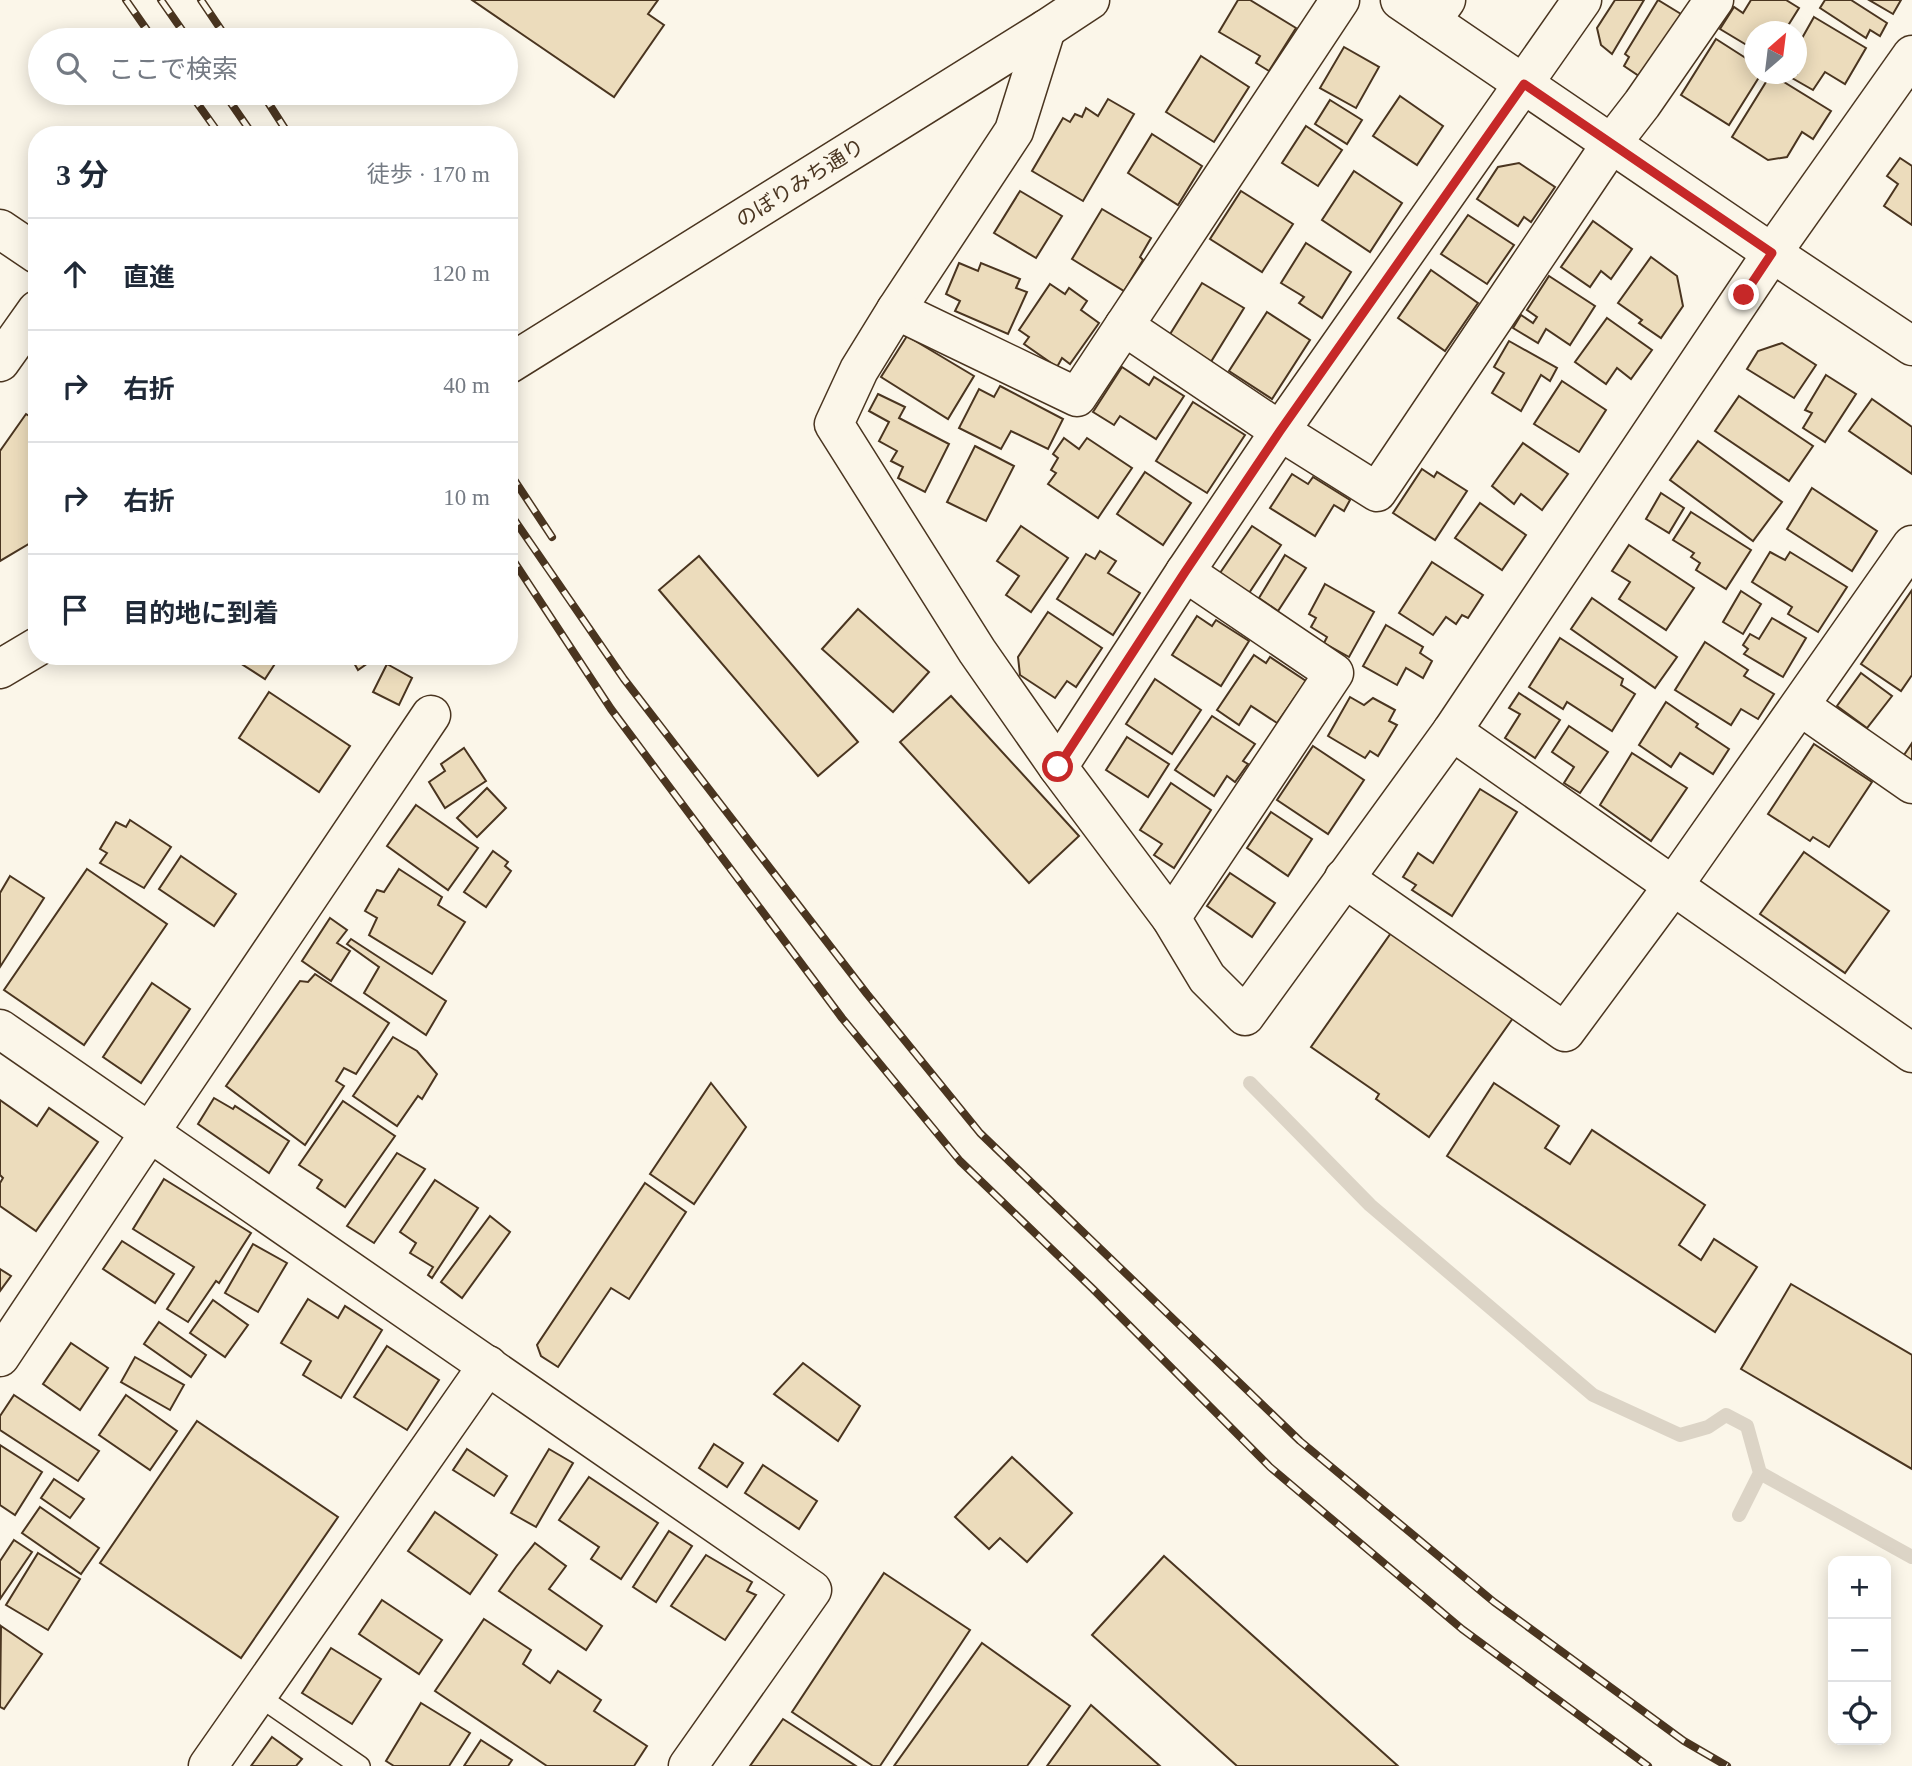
<!DOCTYPE html>
<html lang="ja">
<head>
<meta charset="utf-8">
<style>
	:root { --surface:#fff; --page:#f2f2f3; --text:#1f2937; --muted:#747a83; --line:#e0e1e3 }
	body { margin:0; font-family:"Times New Roman","Noto Sans JP",serif; background:var(--page); color:var(--text) }
	.controls { position:absolute; right:21px; bottom:21px; display:grid; overflow:hidden; border-radius:14px; box-shadow:0 4px 18px #0003 }
	.controls button { width:63px; height:63px; display:grid; place-items:center; padding:0; border:0; border-bottom:2px solid var(--line); background:var(--surface); color:var(--text); font:35px sans-serif }
	.compass { position:absolute; left:1744px; top:21px; width:63px; height:63px; border-radius:50%; background:var(--surface); box-shadow:0 4px 18px #0003; rotate:28deg }
	.stop { position:absolute; width:21px; height:21px; margin:-16px; border:5px solid #c62828; border-radius:50%; background:#fff }
	.stop.end { background:#c62828; border-color:#fff; box-shadow:0 2px 7px #0008 }
	.list { margin:0; padding:0; list-style:none }
	h2 { display:flex; justify-content:space-between; align-items:center; height:91px; margin:0; padding:0 28px; font-size:30px }
	h2 small { font-size:23px; font-weight:400; color:var(--muted) }
	.list li { display:grid; grid-template-columns:46px 1fr auto; gap:21px; align-items:center; box-sizing:border-box; height:112px; padding:0 28px; border-top:2px solid var(--line) }
	.list b { display:block; font-size:26px; white-space:nowrap }
	.list em { font-size:23px; font-style:normal; color:var(--muted) }
	.icon { flex:none; width:38px; height:38px; fill:none; stroke:currentColor; stroke-width:2; stroke-linecap:round; stroke-linejoin:round }
	.map { position:relative; flex:none; width:1912px; height:1766px; overflow:hidden }
	.search { position:absolute; background:var(--surface); box-shadow:0 4px 18px #0003; left:28px; top:28px; width:490px; height:77px; display:flex; align-items:center; gap:18px; box-sizing:border-box; padding:0 24px; border-radius:38px; color:var(--muted); font-size:26px }
	.panel { position:absolute; background:var(--surface); box-shadow:0 4px 18px #0003; left:28px; top:126px; width:490px; height:539px; border-radius:28px }
	.map>svg:first-child { display:block }
	.lines { fill:none; stroke-linecap:round; stroke-linejoin:round }
	.stream { stroke:#dcd4c6; stroke-width:14 }
	.building { fill:#ecdcbc; stroke:#4a3520; stroke-width:2 }
	.lane-casing { stroke:#4a3520; stroke-width:22 }
	.street-casing { stroke:#4a3520; stroke-width:41 }
	.secondary-casing { stroke:#4a3520; stroke-width:41 }
	.lane { stroke:#fbf6e9; stroke-width:19 }
	.street { stroke:#fbf6e9; stroke-width:38 }
	.secondary { stroke:#fbf6e9; stroke-width:38 }
	.rail-casing { stroke:#4a3520; stroke-width:8 }
	.rail { stroke:#fbf6e9; stroke-width:5; stroke-dasharray:16; stroke-linecap:butt }
	.route { stroke:#c62828; stroke-width:9 }
	.labels { text-anchor:middle; dominant-baseline:central; stroke-width:5; stroke-linejoin:round; paint-order:stroke }
	.street-label { font-size:21px; fill:#4a3520; stroke:#fbf6e9 }
</style>
</head>
<body>
<div class="map">
<svg width="1912" height="1766" viewBox="0 0 1912 1766">
	<rect width="100%" height="100%" fill="#fbf6e9"/>
	<g class="lines">
		<g class="stream">
			<polyline points="1250,1083 1370,1205 1593,1395 1680,1435 1708,1427 1726,1415 1747,1426 1760,1473 1739,1515"/>
			<polyline points="1760,1473 1912,1557"/>
		</g>
	</g>
	<g class="building">
		<polygon points="472,0 658,0 648,14 664,25 614,97"/>
		<polygon points="1238,0 1250,0 1296,28 1269,71 1256,63 1260,56 1219,32"/>
		<polygon points="1615,0 1644,0 1612,54 1601,45 1597,28"/>
		<polygon points="1658,0 1681,14 1642,78 1624,66 1629,57 1625,54"/>
		<polygon points="1751,0 1786,0 1799,8 1784,32 1777,32 1773,28 1771,32 1755,32 1755,50 1720,29 1734,7 1743,13"/>
		<polygon points="1825,0 1851,0 1887,23 1880,36 1870,30 1866,38 1820,8"/>
		<polygon points="1869,0 1901,0 1893,14"/>
		<polygon points="1814,17 1866,48 1845,84 1825,72 1813,90 1785,74 1797,74 1797,47"/>
		<polygon points="1716,39 1755,64 1755,74 1761,74 1729,125 1681,95"/>
		<polygon points="1344,47 1379,67 1356,108 1320,88"/>
		<polygon points="1201,56 1249,87 1214,142 1166,112"/>
		<polygon points="1771,74 1831,111 1813,139 1802,132 1787,157 1768,160 1732,137"/>
		<polygon points="1400,96 1443,126 1417,165 1373,136"/>
		<polygon points="1108,99 1134,114 1083,201 1032,171 1063,118 1070,122 1075,114 1082,117 1086,108 1098,116"/>
		<polygon points="1330,100 1362,120 1347,144 1315,124"/>
		<polygon points="1306,126 1342,150 1318,186 1282,163"/>
		<polygon points="1152,134 1202,166 1178,205 1128,173"/>
		<polygon points="1900,158 1912,166 1912,225 1884,206 1898,184 1887,176"/>
		<polygon points="1519,163 1555,187 1531,222 1524,217 1518,226 1477,199 1498,167"/>
		<polygon points="1354,171 1402,203 1370,252 1322,220"/>
		<polygon points="1020,191 1062,216 1036,258 994,233"/>
		<polygon points="1241,191 1293,224 1262,272 1210,239"/>
		<polygon points="1102,209 1151,238 1140,257 1143,260 1124,291 1072,259"/>
		<polygon points="1468,215 1514,245 1487,284 1441,254"/>
		<polygon points="1593,221 1632,249 1611,279 1601,271 1590,287 1561,267"/>
		<polygon points="1306,243 1351,272 1322,318 1299,303 1304,297 1281,283"/>
		<polygon points="1651,257 1677,276 1683,306 1661,338 1639,323 1642,320 1618,303"/>
		<polygon points="959,263 978,271 981,263 1020,279 1016,288 1027,292 1008,334 955,311 960,301 946,294"/>
		<polygon points="1431,270 1478,303 1445,351 1398,318"/>
		<polygon points="1549,276 1595,306 1570,345 1546,329 1538,343 1513,328 1521,315 1533,323 1537,317 1527,310"/>
		<polygon points="1202,283 1244,308 1209,365 1167,339"/>
		<polygon points="1050,284 1065,294 1069,288 1087,301 1081,310 1099,323 1070,364 1062,358 1057,367 1024,344 1029,337 1019,330"/>
		<polygon points="1267,312 1310,340 1272,399 1229,371"/>
		<polygon points="1607,318 1652,350 1631,379 1617,368 1606,384 1575,362"/>
		<polygon points="907,336 974,376 948,419 881,377"/>
		<polygon points="1509,341 1557,368 1550,381 1541,375 1521,411 1492,393 1504,373 1494,367"/>
		<polygon points="1782,343 1816,365 1794,398 1747,369 1758,351"/>
		<polygon points="1122,367 1149,385 1154,377 1184,396 1156,439 1120,416 1114,425 1093,412"/>
		<polygon points="1826,375 1856,394 1825,442 1803,428 1812,413 1805,410"/>
		<polygon points="1562,381 1606,410 1579,452 1534,424"/>
		<polygon points="1000,386 1063,419 1048,449 1011,431 1001,449 959,428 979,389 994,397"/>
		<polygon points="878,394 905,407 899,418 949,444 925,492 898,478 903,467 891,461 897,451 879,441 889,422 869,411"/>
		<polygon points="1739,396 1813,446 1789,481 1715,431"/>
		<polygon points="1872,399 1912,427 1912,474 1849,431"/>
		<polygon points="1193,402 1245,435 1207,493 1156,461"/>
		<polygon points="26,414 37,421 37,539 0,561 0,451"/>
		<polygon points="1064,438 1079,449 1087,438 1132,468 1098,518 1048,484 1056,473 1051,470 1058,458 1053,454"/>
		<polygon points="1698,441 1782,502 1753,541 1670,480"/>
		<polygon points="1523,443 1568,474 1542,510 1521,494 1514,504 1492,486"/>
		<polygon points="975,446 1014,466 986,521 947,502"/>
		<polygon points="1422,469 1434,477 1437,472 1467,491 1435,540 1393,513"/>
		<polygon points="1145,472 1191,503 1163,545 1117,514"/>
		<polygon points="1292,474 1308,484 1313,477 1350,500 1344,511 1334,505 1315,536 1270,508"/>
		<polygon points="1812,488 1877,531 1852,571 1787,529"/>
		<polygon points="1661,493 1684,508 1669,533 1646,519"/>
		<polygon points="1480,503 1526,535 1502,570 1455,538"/>
		<polygon points="1691,512 1751,550 1726,589 1696,570 1700,563 1691,557 1694,553 1673,540"/>
		<polygon points="1021,526 1068,558 1031,612 1006,595 1019,576 997,561"/>
		<polygon points="1252,526 1281,545 1249,593 1220,573"/>
		<polygon points="1629,545 1694,588 1666,630 1619,599 1630,582 1612,571"/>
		<polygon points="1100,551 1116,561 1108,573 1140,593 1113,635 1057,599 1086,554 1095,559"/>
		<polygon points="1770,552 1785,560 1790,552 1847,587 1818,632 1788,614 1792,607 1752,582"/>
		<polygon points="1285,555 1306,568 1278,611 1259,598"/>
		<polygon points="699,556 858,742 818,776 659,590"/>
		<polygon points="1432,562 1483,595 1468,618 1462,615 1456,624 1446,617 1433,635 1399,613"/>
		<polygon points="1325,584 1374,612 1349,657 1324,643 1327,637 1311,627 1316,618 1309,614"/>
		<polygon points="1912,590 1912,675 1901,691 1861,664"/>
		<polygon points="1741,591 1761,604 1743,634 1723,622"/>
		<polygon points="1592,598 1677,657 1655,688 1571,629"/>
		<polygon points="858,609 929,672 893,712 822,649"/>
		<polygon points="1048,612 1102,648 1076,687 1067,681 1055,698 1020,675 1018,657"/>
		<polygon points="1197,616 1212,626 1216,620 1249,641 1221,686 1172,655"/>
		<polygon points="1772,618 1806,638 1783,677 1744,654 1748,649 1743,645 1750,634 1759,639"/>
		<polygon points="1386,625 1423,647 1420,653 1432,661 1423,678 1406,668 1397,685 1363,666"/>
		<polygon points="1560,638 1623,679 1621,685 1635,694 1612,731 1567,702 1563,709 1529,687"/>
		<polygon points="1705,642 1748,670 1744,676 1774,694 1758,719 1741,709 1731,725 1675,690"/>
		<polygon points="1254,655 1266,663 1270,657 1306,681 1277,723 1251,706 1239,725 1217,710"/>
		<polygon points="229,656 280,656 265,679"/>
		<polygon points="350,656 378,656 358,670"/>
		<polygon points="387,664 412,678 399,705 373,692"/>
		<polygon points="1861,673 1892,696 1867,728 1837,706"/>
		<polygon points="1155,679 1201,710 1172,754 1126,724"/>
		<polygon points="269,692 350,746 319,792 239,738"/>
		<polygon points="1519,693 1560,720 1535,758 1505,738 1520,714 1509,708"/>
		<polygon points="951,696 1079,836 1029,883 900,742"/>
		<polygon points="1350,697 1364,705 1373,698 1395,710 1389,721 1397,725 1378,756 1370,751 1365,758 1328,736"/>
		<polygon points="1666,702 1698,724 1696,727 1729,749 1713,774 1680,753 1671,767 1639,745"/>
		<polygon points="1212,716 1255,744 1243,761 1248,764 1235,782 1227,776 1214,796 1175,770"/>
		<polygon points="1569,726 1608,752 1580,793 1564,783 1574,767 1552,752"/>
		<polygon points="1127,737 1169,764 1148,797 1106,770"/>
		<polygon points="1912,743 1912,761 1904,755"/>
		<polygon points="1814,744 1872,782 1829,847 1813,837 1810,841 1768,814"/>
		<polygon points="1313,746 1364,780 1328,834 1277,800"/>
		<polygon points="464,748 486,781 445,808 429,782 445,771 441,764"/>
		<polygon points="1632,753 1687,788 1651,841 1600,805"/>
		<polygon points="1171,783 1211,810 1174,868 1154,855 1162,844 1140,830"/>
		<polygon points="487,788 506,808 477,837 457,818"/>
		<polygon points="1480,789 1517,812 1452,916 1412,890 1416,885 1403,877 1418,853 1433,863"/>
		<polygon points="416,805 478,848 448,890 387,846"/>
		<polygon points="1271,812 1312,839 1288,876 1247,848"/>
		<polygon points="130,820 171,847 144,888 100,863 107,853 100,849 116,822 126,827"/>
		<polygon points="493,851 508,862 505,866 511,871 486,907 464,892"/>
		<polygon points="1804,852 1889,911 1845,973 1760,914"/>
		<polygon points="181,856 236,894 214,926 159,889"/>
		<polygon points="87,869 167,924 84,1045 4,990"/>
		<polygon points="399,869 442,897 438,905 465,922 432,974 369,935 377,918 365,911 377,890 384,892"/>
		<polygon points="1230,873 1275,903 1252,937 1207,906"/>
		<polygon points="10,876 44,898 0,967 0,893"/>
		<polygon points="330,918 347,930 337,943 350,951 331,981 302,961"/>
		<polygon points="1391,933 1513,1018 1429,1137 1376,1099 1379,1094 1311,1047"/>
		<polygon points="351,939 446,1001 426,1035 364,993 379,967 347,944"/>
		<polygon points="315,974 389,1023 356,1074 344,1068 336,1081 344,1086 305,1145 226,1086 300,981 308,982"/>
		<polygon points="152,983 190,1009 141,1083 103,1057"/>
		<polygon points="393,1037 417,1051 437,1074 422,1099 418,1096 397,1126 353,1096"/>
		<polygon points="711,1083 746,1127 694,1204 650,1174"/>
		<polygon points="1494,1083 1559,1126 1545,1148 1570,1164 1592,1130 1705,1205 1679,1245 1701,1260 1714,1239 1757,1267 1715,1332 1447,1156"/>
		<polygon points="214,1098 233,1109 235,1106 289,1141 269,1173 198,1124"/>
		<polygon points="0,1100 37,1126 49,1108 98,1142 36,1231 0,1206 0,1183 3,1178 0,1175"/>
		<polygon points="343,1101 395,1136 345,1207 317,1188 322,1180 299,1165"/>
		<polygon points="397,1153 425,1169 374,1243 347,1226"/>
		<polygon points="164,1179 251,1233 219,1283 216,1281 188,1322 167,1309 194,1267 133,1229"/>
		<polygon points="435,1180 478,1208 432,1278 428,1275 433,1267 410,1253 416,1243 400,1232"/>
		<polygon points="645,1183 686,1212 629,1299 611,1288 558,1367 541,1356 537,1345"/>
		<polygon points="490,1216 510,1232 462,1298 441,1282"/>
		<polygon points="122,1241 174,1274 155,1303 103,1269"/>
		<polygon points="253,1244 287,1263 258,1312 225,1293"/>
		<polygon points="0,1269 11,1276 0,1291"/>
		<polygon points="1791,1284 1912,1355 1912,1469 1741,1369"/>
		<polygon points="308,1299 338,1318 345,1306 382,1330 341,1398 303,1375 311,1361 281,1343"/>
		<polygon points="213,1300 248,1325 225,1357 190,1333"/>
		<polygon points="159,1322 206,1355 191,1377 144,1344"/>
		<polygon points="71,1343 108,1368 80,1410 43,1384"/>
		<polygon points="387,1346 439,1380 407,1430 354,1397"/>
		<polygon points="135,1357 184,1385 170,1410 121,1382"/>
		<polygon points="803,1363 860,1406 838,1441 774,1394"/>
		<polygon points="14,1395 99,1451 78,1481 0,1430 0,1416"/>
		<polygon points="126,1395 177,1431 150,1470 99,1435"/>
		<polygon points="197,1421 338,1517 241,1658 100,1563"/>
		<polygon points="714,1444 743,1463 727,1487 699,1468"/>
		<polygon points="0,1445 42,1472 15,1515 0,1505"/>
		<polygon points="467,1449 507,1476 494,1496 453,1470"/>
		<polygon points="549,1449 573,1463 536,1527 511,1513"/>
		<polygon points="1012,1457 1072,1513 1027,1562 1000,1538 989,1549 955,1517"/>
		<polygon points="763,1465 817,1501 799,1529 745,1493"/>
		<polygon points="589,1477 658,1523 621,1579 591,1559 599,1547 559,1520"/>
		<polygon points="54,1479 84,1499 70,1518 41,1498"/>
		<polygon points="40,1507 99,1548 81,1574 22,1533"/>
		<polygon points="435,1512 497,1555 470,1594 408,1551"/>
		<polygon points="669,1531 692,1546 656,1602 633,1587"/>
		<polygon points="14,1540 32,1552 0,1599 0,1561"/>
		<polygon points="535,1543 566,1566 549,1589 602,1626 586,1650 499,1591 516,1567"/>
		<polygon points="38,1553 80,1579 48,1630 6,1605"/>
		<polygon points="706,1555 752,1582 747,1591 756,1595 725,1640 671,1606"/>
		<polygon points="1164,1556 1398,1766 1237,1766 1092,1635"/>
		<polygon points="884,1573 970,1630 880,1766 873,1766 792,1712"/>
		<polygon points="382,1600 442,1640 419,1674 359,1634"/>
		<polygon points="484,1619 531,1650 523,1664 550,1683 558,1671 601,1700 594,1711 647,1746 634,1766 547,1766 435,1691"/>
		<polygon points="1,1626 42,1654 4,1709 0,1707"/>
		<polygon points="982,1643 1070,1706 1027,1766 894,1766"/>
		<polygon points="331,1648 381,1679 352,1724 302,1693"/>
		<polygon points="421,1703 470,1733 449,1766 394,1766 386,1761"/>
		<polygon points="1091,1705 1160,1766 1047,1766"/>
		<polygon points="783,1719 856,1766 750,1766"/>
		<polygon points="272,1737 302,1759 296,1766 251,1766"/>
		<polygon points="481,1740 512,1760 508,1766 464,1766"/>
	</g>
	<g class="lines">
		<g class="lane-casing">
			<polyline id="lane" points="257,1695 360,1766"/>
		</g>
		<g class="street-casing">
			<g id="street">
				<polyline points="1340,0 1124,326 1280,431 1377,492 1611,144 1642,104 1714,0"/>
				<polyline points="1431,21 1446,0"/>
				<polyline points="1046,29 1014,131 896,310 859,370 834,424 977,651 1058,767 1171,918 1207,978 1245,1016 1452,731 1772,253"/>
				<polyline points="0,229 37,254"/>
				<polyline points="896,310 1077,397 1124,326"/>
				<polyline points="0,362 37,310"/>
				<polyline points="1800,706 1912,784"/>
				<polyline points="1452,731 1912,1053"/>
				<polyline points="1058,767 1185,572 1280,431 1582,0"/>
				<polyline points="1344,878 1565,1032 1673,886 1912,545"/>
				<polyline points="1171,918 1334,673 1185,572"/>
				<polyline points="0,1029 812,1590 688,1766"/>
				<polyline points="0,1357 150,1132 431,715"/>
				<polyline points="208,1766 488,1365"/>
			</g>
		</g>
		<g class="secondary-casing">
			<g id="secondary">
				<polyline points="1400,0 1772,253 1912,346"/>
				<polyline points="1772,253 1912,55"/>
				<polyline points="509,364 1046,29 1090,0"/>
				<polyline points="0,669 37,647"/>
			</g>
		</g>
		<use href="#lane" class="lane"/>
		<use href="#street" class="street"/>
		<use href="#secondary" class="secondary"/>
		<g class="rail-casing">
			<g id="rail">
				<polyline points="126,0 154,40"/>
				<polyline points="161,0 189,40"/>
				<polyline points="201,0 228,40"/>
				<polyline points="190,93 220,135"/>
				<polyline points="224,93 253,135"/>
				<polyline points="262,93 289,135"/>
				<polyline points="509,472 552,537"/>
				<polyline points="509,512 624,679 867,994 980,1133 1300,1441 1494,1602 1684,1741 1727,1766"/>
				<polyline points="509,554 611,709 842,1018 960,1161 1093,1289 1270,1467 1462,1629 1648,1766"/>
			</g>
		</g>
		<use href="#rail" class="rail"/>
	</g>
	<g class="lines">
		<polyline class="route" points="1058,767 1185,572 1280,431 1524,84 1772,253 1744,295"/>
	</g>
	<g class="labels">
		<g class="street-label">
			<text transform="translate(800 183) rotate(-32)">のぼりみち通り</text>
		</g>
	</g>
</svg>
<div class="controls">
<button>+</button>
<button>−</button>
<button><svg class="icon" aria-label="locate" viewBox="0 0 24 24"><circle cx="12" cy="12" r="6"/><path d="M12 2v4M12 18v4M2 12h4M18 12h4"/></svg></button>
</div>
<svg class="compass" viewBox="-18 -18 36 36"><path d="M0-13l5 13h-10z" fill="#e53935"/><path d="M0 13l5-13h-10z" fill="#747a83"/></svg>
<div class="stop" style="left:1058px;top:767px"></div>
<div class="stop end" style="left:1744px;top:295px"></div>
<div class="search"><svg class="icon" aria-label="search" viewBox="0 0 24 24"><circle cx="10" cy="10" r="6"/><path d="M15 15l6 6"/></svg>ここで検索</div>
<section class="panel">
<h2>3 分<small>徒歩 · 170 m</small></h2>
<ul class="list">
<li><svg class="icon" aria-label="ahead" viewBox="0 0 24 24"><path d="M12 20V5M6 11l6-6 6 6"/></svg><div><b>直進</b></div><em>120 m</em></li>
<li><svg class="icon" aria-label="right" viewBox="0 0 24 24"><path d="M7 20v-9h11M14 6l5 5-5 5"/></svg><div><b>右折</b></div><em>40 m</em></li>
<li><svg class="icon" aria-label="right" viewBox="0 0 24 24"><path d="M7 20v-9h11M14 6l5 5-5 5"/></svg><div><b>右折</b></div><em>10 m</em></li>
<li><svg class="icon" aria-label="arrive" viewBox="0 0 24 24"><path d="M6 21V4h12l-3 4 3 4H6"/></svg><div><b>目的地に到着</b></div></li>
</ul>
</section>
</div>
</body>
</html>
